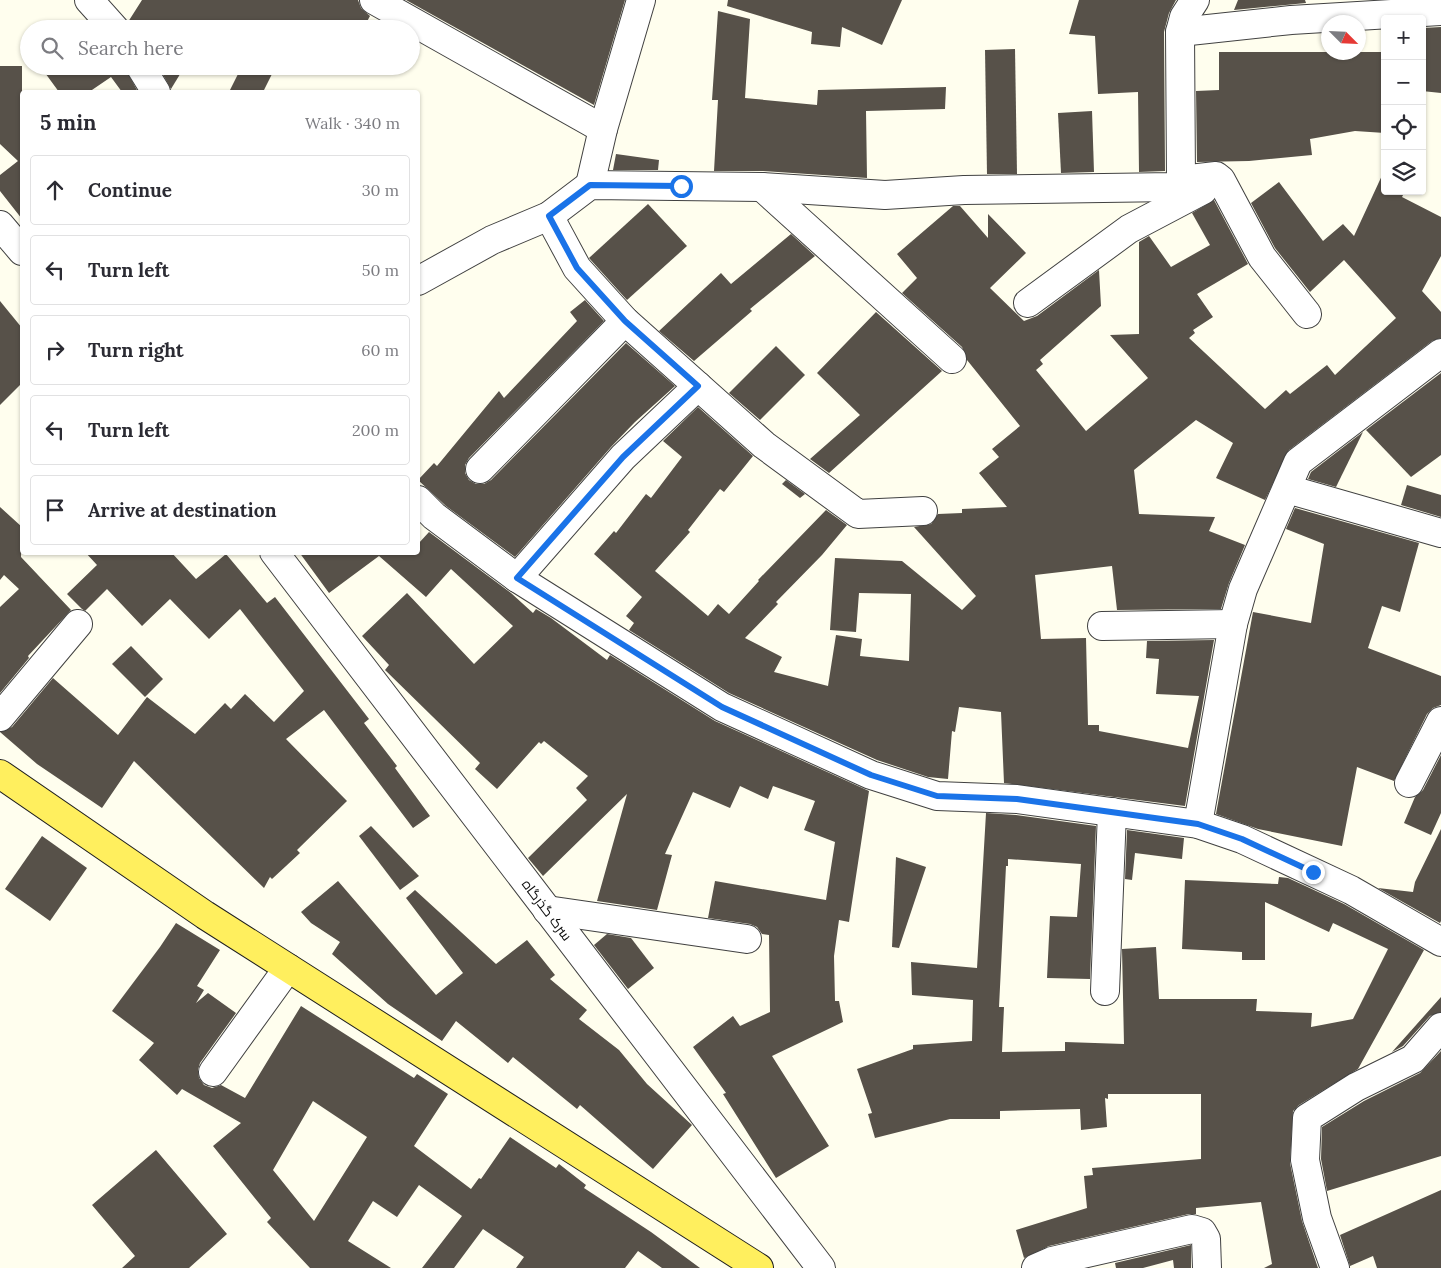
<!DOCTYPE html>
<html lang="en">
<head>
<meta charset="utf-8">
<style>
	:root { --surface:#fff; --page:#f2f2f3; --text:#2b2b33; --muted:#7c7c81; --line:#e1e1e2 }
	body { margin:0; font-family:Lora,Cairo,serif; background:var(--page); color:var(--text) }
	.controls { position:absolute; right:15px; top:15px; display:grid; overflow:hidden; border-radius:5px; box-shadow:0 1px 4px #0004 }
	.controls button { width:45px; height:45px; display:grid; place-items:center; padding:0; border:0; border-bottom:1px solid var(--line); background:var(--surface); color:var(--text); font:25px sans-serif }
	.compass { position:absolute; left:1321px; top:15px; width:45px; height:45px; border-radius:50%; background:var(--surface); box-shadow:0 1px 4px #0004; rotate:114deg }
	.stop { position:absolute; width:15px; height:15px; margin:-11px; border:4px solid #1a73e8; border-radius:50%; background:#fff }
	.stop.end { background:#1a73e8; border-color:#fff; box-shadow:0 1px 5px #0008 }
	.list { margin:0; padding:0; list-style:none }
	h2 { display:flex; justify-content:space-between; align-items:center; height:65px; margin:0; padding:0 20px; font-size:21px }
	h2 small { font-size:16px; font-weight:400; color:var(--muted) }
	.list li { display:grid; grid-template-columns:32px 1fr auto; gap:15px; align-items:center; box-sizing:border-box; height:70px; margin:0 10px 10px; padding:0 10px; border:1px solid var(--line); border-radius:5px }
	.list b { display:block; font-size:19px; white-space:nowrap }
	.list em { font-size:16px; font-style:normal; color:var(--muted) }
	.icon { flex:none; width:28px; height:28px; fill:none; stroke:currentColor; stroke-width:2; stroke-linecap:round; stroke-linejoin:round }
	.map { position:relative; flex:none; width:1441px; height:1268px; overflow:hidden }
	.search { position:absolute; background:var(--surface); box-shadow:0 1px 4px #0004; left:20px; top:20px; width:400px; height:55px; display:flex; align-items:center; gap:12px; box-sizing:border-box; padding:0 18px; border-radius:28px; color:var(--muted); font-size:19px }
	.panel { position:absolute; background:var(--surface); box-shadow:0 1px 4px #0004; left:20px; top:90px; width:400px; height:465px; border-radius:5px }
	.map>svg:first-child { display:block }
	.building { fill:#575149; fill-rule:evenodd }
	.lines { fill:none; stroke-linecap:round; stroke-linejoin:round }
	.minor-casing { stroke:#414141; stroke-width:30 }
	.major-casing { stroke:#1f1f1f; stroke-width:30 }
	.minor { stroke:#fff; stroke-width:28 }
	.major { stroke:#ffef5e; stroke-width:28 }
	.route { stroke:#1a73e8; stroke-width:6 }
	.labels { text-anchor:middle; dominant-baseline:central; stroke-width:5; stroke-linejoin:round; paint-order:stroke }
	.street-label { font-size:14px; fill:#0e0e0e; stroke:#fff }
</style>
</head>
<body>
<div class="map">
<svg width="1441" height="1268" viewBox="0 0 1441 1268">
	<rect width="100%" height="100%" fill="#fffeee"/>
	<g class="building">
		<polygon points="142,0 358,0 361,8 370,16 363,29 130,29 128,22"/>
		<polygon points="406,0 625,0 594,105"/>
		<polygon points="728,0 902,0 882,45 842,27 840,47 811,44 812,32 727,6"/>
		<polygon points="1079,0 1176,0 1169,13 1164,32 1165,171 1139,172 1138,92 1098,94 1095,36 1069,34"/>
		<polygon points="1238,0 1305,0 1306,3 1234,10"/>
		<polygon points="718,11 750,19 745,98 817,105 818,90 946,87 945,109 866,111 867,178 763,171 714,171 718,100 712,100"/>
		<polygon points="1441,27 1441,93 1422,91 1422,28"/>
		<polygon points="1015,49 1017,174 987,174 985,50"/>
		<polygon points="1219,52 1385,52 1385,133 1355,131 1310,139 1312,155 1249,161 1197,162 1196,91 1219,90"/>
		<polygon points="0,66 22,66 22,219 0,191 0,175 18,161 0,144"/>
		<polygon points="40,66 124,66 138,92 122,92 111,77 89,92 59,92"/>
		<polygon points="158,66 185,66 171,89"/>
		<polygon points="242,66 276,66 263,92 229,92"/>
		<polygon points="1092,111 1094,172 1061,173 1058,113"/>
		<polygon points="616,154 659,160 658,170 613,170"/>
		<polygon points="1385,169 1385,191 1405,191 1402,197 1441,217 1441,256 1422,291 1441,312 1441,338 1432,341 1289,450 1265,500 1216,478 1233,443 1196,420 1134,470 1139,514 1215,517 1209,531 1245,545 1229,583 1221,609 1117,610 1112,566 1035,575 1041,639 1086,638 1088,725 1099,725 1099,731 1188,748 1199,696 1156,694 1159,659 1146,658 1147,641 1214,640 1185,806 1004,783 1001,712 959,707 955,732 952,731 948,779 928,777 877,760 729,693 629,630 634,623 626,616 642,597 594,554 614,531 616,533 646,494 651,498 682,457 663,441 698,407 753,456 724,492 720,489 688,530 690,532 655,571 708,616 718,604 729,614 759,581 758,580 826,510 847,525 822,555 776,602 778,604 745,638 782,657 774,672 828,686 836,635 862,639 860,656 909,661 911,594 859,593 856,632 830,630 835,558 902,561 962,610 976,596 914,527 931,524 938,514 962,513 962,509 1007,507 979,473 999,457 992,449 1020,426 967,360 962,347 902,293 917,278 897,254 953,206 960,206 988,238 988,214 1026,253 990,288 1024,321 1037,316 1099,270 1101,306 1040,360 1043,364 1036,370 1086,431 1148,378 1110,335 1139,334 1139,242 1149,236 1171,267 1210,245 1192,213 1214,200 1248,264 1197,294 1213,317 1193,330 1195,333 1189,338 1265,409 1286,390 1290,394 1327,365 1335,375 1396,318 1344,260 1310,292 1275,248 1251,203 1279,182 1323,241 1343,224 1354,236"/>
		<polygon points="648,204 687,246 627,300 589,258"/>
		<polygon points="791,234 815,256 750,309 752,311 694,361 659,331 721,273 731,284"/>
		<polygon points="585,300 604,321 469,458 465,465 465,473 469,480 476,484 484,484 491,480 626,343 675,386 635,422 611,447 515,557 446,506 418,480 434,463 437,466 499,391 504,398 577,321 570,312"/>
		<polygon points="0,301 22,328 22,383 0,405"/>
		<polygon points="876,312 942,371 829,473 810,459 860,415 817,373"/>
		<polygon points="776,346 805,375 760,420 729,393"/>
		<polygon points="1441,373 1441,455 1411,477 1366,430"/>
		<polygon points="1363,432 1336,487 1308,479 1311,472"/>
		<polygon points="786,480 805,494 800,498 782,484"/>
		<polygon points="1407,485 1441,495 1441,517 1401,505"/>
		<polygon points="0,507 22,527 21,557 71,610 28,656 29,658 0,693 0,607 19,589 4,575 0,580"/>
		<polygon points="1295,508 1419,543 1400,612 1382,606 1368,648 1441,676 1441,705 1433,708 1427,714 1394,781 1357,767 1342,846 1258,829 1216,814 1253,612 1311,623 1324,544 1286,529"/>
		<polygon points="429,532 511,593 533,613 536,609 551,618 607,660 610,655 715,721 869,791 849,922 839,920 834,956 835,1001 839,1001 843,1022 772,1056 829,1146 776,1178 723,1094 726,1093 693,1047 733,1016 740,1026 770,1012 769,935 762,934 757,927 750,924 708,918 715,881 826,900 835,842 804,830 815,801 773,786 768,799 740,786 730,808 693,792 665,854 672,855 657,910 597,901 627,794 543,876 528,858 587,800 576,788 588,776 544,741 541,744 539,742 497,789 475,769 480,763 385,670 389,665 362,636 407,593 474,664 513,626 451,569 426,597 379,556 329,593 299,552 418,552 418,544"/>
		<polygon points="85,552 171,552 196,579 226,554 267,603 275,597 369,719 364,723 397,766 395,768 430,816 413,828 324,710 286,739 347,801 297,850 300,853 272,879 270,877 264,888 134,761 102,808 37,764 0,732 12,727 53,678 118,735 147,697 195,734 225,703 231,709 245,694 274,722 304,691 240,609 209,639 170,599 142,626 107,589 85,611 82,609 67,594 97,565"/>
		<polygon points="131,646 163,679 145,697 112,664"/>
		<polygon points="1441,755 1441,813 1431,835 1404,823 1415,797 1423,790"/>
		<polygon points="986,813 1016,815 1096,826 1090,979 1047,978 1050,916 1077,917 1081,864 1008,859 1008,866 1006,866 999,1007 1004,1007 1002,1052 1065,1051 1065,1042 1124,1044 1122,949 1156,947 1159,999 1257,999 1256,1011 1312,1013 1311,1027 1353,1019 1388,949 1333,923 1329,932 1265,902 1265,960 1242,960 1242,952 1182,949 1185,880 1278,884 1279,877 1288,878 1344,904 1424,950 1358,1069 1299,1105 1293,1111 1290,1163 1302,1221 1318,1268 1264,1268 1272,1264 1261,1202 1196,1208 1196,1214 1189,1214 1049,1246 1024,1258 1016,1230 1087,1208 1084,1176 1093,1175 1092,1168 1201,1159 1201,1094 1108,1094 1108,1099 1105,1098 1107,1127 1081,1130 1080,1109 1000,1111 1000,1119 950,1119 875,1138 868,1114 872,1113 857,1069 913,1049 913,1045 972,1041 973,1000 912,995 911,962 977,968"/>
		<polygon points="371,826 419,876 400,890 359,836"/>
		<polygon points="1441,829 1441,921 1440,923 1378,888 1413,892 1415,882"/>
		<polygon points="1127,830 1184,838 1182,859 1135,853 1132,880 1125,879"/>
		<polygon points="42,836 87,868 50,921 5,889"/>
		<polygon points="896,857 926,867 899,948 892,947"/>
		<polygon points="338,881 436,995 463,973 406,898 415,890 496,964 527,940 555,975 550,979 587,1010 579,1019 619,1050 647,1084 692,1125 653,1169 580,1105 577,1109 513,1057 508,1063 456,1021 442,1041 388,1004 332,954 340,942 311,923 301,912"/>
		<path d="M176 923 220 950 197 986 204 990 196 1003 208 993 236 1013 200 1063 198 1070 199 1078 204 1085 212 1088 221 1085 245 1098 301 1006 414 1078 417 1074 448 1094 414 1146 471 1189 479 1178 481 1179 510 1137 556 1168 559 1164 586 1185 584 1188 651 1232 700 1268H662L638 1251 625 1268H516L524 1257 483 1229 454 1268H422L462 1216 419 1185 397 1217 373 1201 348 1241 391 1268H310L267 1222 271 1218 213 1146 241 1123 182 1089 177 1095 139 1060 154 1043 112 1011 160 947ZM313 1101 367 1137 314 1221 273 1170Z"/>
		<polygon points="607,934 631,938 654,968 628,989 594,945"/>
		<polygon points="1441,997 1441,1012 1430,1016 1403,1046 1392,1052"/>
		<polygon points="1441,1051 1441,1156 1327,1191 1321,1159 1322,1127 1364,1101 1420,1073"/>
		<polygon points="156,1150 227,1234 189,1268 122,1268 135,1256 92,1205"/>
		<polygon points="1441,1190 1441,1268 1377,1268 1373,1256 1350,1266 1340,1235"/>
		<polygon points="1191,1245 1191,1268 1174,1268 1173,1260 1143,1268 1116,1268 1115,1263"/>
	</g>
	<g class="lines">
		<g class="minor-casing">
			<g id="minor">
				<polyline points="89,0 115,29"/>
				<polyline points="374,0 603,129"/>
				<polyline points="1180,32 1291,20 1441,11"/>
				<polyline points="140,66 156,92"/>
				<polyline points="1181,180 1180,32 1184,17 1195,0"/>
				<polyline points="590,185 603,129 641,0"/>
				<polyline points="762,187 952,359"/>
				<polyline points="549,216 577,268 625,321 764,445 858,514 923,511"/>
				<polyline points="0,225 22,251"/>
				<polyline points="418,281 492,240 549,216 590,185 762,187 885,195 964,190 1173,187 1181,180 1216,176 1221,180 1262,257 1307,314"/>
				<polyline points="1028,303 1129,229 1203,190"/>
				<polyline points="480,469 625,321"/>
				<polyline points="1287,489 1441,533"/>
				<polyline points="418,500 434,516 517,578 722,707 871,775 937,796 1017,799 1198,824 1242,839 1351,890 1441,942"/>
				<polyline points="274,552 821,1268"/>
				<polyline points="517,578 623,457 698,386"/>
				<polyline points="1102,626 1233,624"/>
				<polyline points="0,717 78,624"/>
				<polyline points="1409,783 1441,721"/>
				<polyline points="1198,824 1233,624 1243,589 1298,462 1441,353"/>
				<polyline points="547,910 747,939"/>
				<polyline points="1105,991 1112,812"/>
				<polyline points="213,1072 288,968"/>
				<polyline points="1036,1268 1052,1261 1192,1229 1202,1232 1206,1239 1207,1268"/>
				<polyline points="1335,1268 1317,1218 1305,1160 1307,1118 1356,1087 1413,1059 1441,1027"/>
			</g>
		</g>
		<g class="major-casing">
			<polyline id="major" points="0,774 205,915 759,1268"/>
		</g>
		<use href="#minor" class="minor"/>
		<use href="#major" class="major"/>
	</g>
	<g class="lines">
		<polyline class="route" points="681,186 590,185 549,216 577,268 625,321 698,386 623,457 517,578 722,707 871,775 937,796 1017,799 1198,824 1242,839 1313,872"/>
	</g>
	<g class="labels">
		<g class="street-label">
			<text transform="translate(547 910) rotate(53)">سرک گذرگاه</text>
		</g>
	</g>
</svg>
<div class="controls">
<button>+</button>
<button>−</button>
<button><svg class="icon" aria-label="locate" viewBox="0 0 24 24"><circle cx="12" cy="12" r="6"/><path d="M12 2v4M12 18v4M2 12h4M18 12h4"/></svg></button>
<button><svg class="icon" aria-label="layers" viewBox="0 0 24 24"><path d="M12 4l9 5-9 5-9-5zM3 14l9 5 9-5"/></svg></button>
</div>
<svg class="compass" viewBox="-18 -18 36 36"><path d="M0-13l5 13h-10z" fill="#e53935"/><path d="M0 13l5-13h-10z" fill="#7c7c81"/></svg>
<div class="stop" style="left:681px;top:186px"></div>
<div class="stop end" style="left:1313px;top:872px"></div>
<div class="search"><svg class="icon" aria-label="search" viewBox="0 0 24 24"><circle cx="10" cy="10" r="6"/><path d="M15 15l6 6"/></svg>Search here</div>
<section class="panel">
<h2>5 min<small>Walk · 340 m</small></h2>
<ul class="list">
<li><svg class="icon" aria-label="ahead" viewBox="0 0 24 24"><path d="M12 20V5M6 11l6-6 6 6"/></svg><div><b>Continue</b></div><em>30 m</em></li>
<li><svg class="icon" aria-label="left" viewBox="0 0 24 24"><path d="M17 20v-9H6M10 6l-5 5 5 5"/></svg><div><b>Turn left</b></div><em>50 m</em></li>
<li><svg class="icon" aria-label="right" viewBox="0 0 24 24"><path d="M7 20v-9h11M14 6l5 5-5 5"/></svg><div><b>Turn right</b></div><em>60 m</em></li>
<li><svg class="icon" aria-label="left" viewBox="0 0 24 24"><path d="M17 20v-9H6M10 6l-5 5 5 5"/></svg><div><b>Turn left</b></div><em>200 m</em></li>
<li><svg class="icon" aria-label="arrive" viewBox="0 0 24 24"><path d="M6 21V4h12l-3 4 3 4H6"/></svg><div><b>Arrive at destination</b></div></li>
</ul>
</section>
</div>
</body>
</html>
